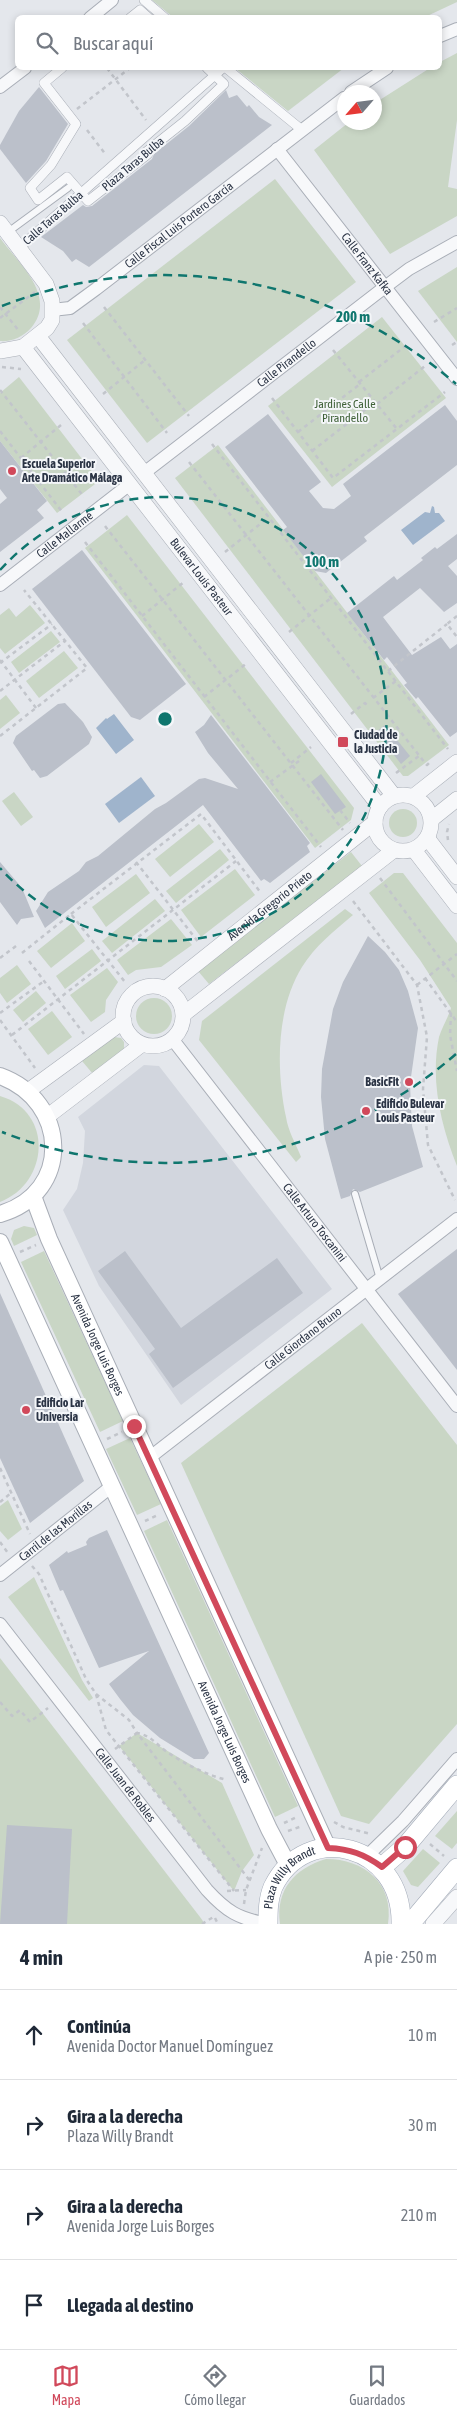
<!DOCTYPE html>
<html lang="es">
<head>
<meta charset="utf-8">
<style>
	:root { --surface:#fff; --page:#f2f2f3; --text:#1f2937; --muted:#747a83; --line:#e0e1e3; --accent:#d1495b }
	body { margin:0; font-family:"Asap Condensed",sans-serif; background:var(--page); color:var(--text) }
	.compass { position:absolute; left:337px; top:85px; width:45px; height:45px; border-radius:50%; background:var(--surface); box-shadow:0 2px 8px #0003; rotate:242deg }
	.stop { position:absolute; width:15px; height:15px; margin:-11px; border:4px solid #d1495b; border-radius:50%; background:#fff }
	.stop.end { background:#d1495b; border-color:#fff; box-shadow:0 1px 5px #0008 }
	.list { margin:0; padding:0; list-style:none }
	h2 { display:flex; justify-content:space-between; align-items:center; height:65px; margin:0; padding:0 20px; font-size:21px }
	h2 small { font-size:16px; font-weight:400; color:var(--muted) }
	.list li { display:grid; grid-template-columns:32px 1fr auto; gap:15px; align-items:center; box-sizing:border-box; height:90px; padding:0 20px; border-top:1px solid var(--line) }
	.list b { display:block; font-size:19px; white-space:nowrap }
	.list p { margin:0; font-size:16px; white-space:nowrap; color:var(--muted) }
	.list em { font-size:16px; font-style:normal; color:var(--muted) }
	.icon { flex:none; width:28px; height:28px; fill:none; stroke:currentColor; stroke-width:2; stroke-linecap:round; stroke-linejoin:round }
	.map { position:relative; flex:none; width:457px; height:1924px; overflow:hidden }
	.search { position:absolute; background:var(--surface); box-shadow:0 2px 8px #0003; left:15px; right:15px; top:15px; height:55px; display:flex; align-items:center; gap:12px; box-sizing:border-box; padding:0 18px; border-radius:8px; color:var(--muted); font-size:19px }
	.sheet { height:425px; background:var(--surface) }
	nav { display:flex; justify-content:space-around; align-items:center; box-sizing:border-box; height:70px; border-top:1px solid var(--line); background:var(--surface); font-size:14px; color:var(--muted) }
	nav a { display:grid; justify-items:center; gap:2px }
	nav .on { color:var(--accent) }
	.map>svg:first-child { display:block }
	.built { fill:#d2d6de }
	.green { fill:#c9d6c5 }
	.water { fill:#9fb4cc }
	.building { fill:#bbc0ca }
	.lines { fill:none; stroke-linecap:round; stroke-linejoin:round }
	.service-casing { stroke:#a9aeb7; stroke-width:8 }
	.pedestrian-casing { stroke:#a9aeb7; stroke-width:10 }
	.minor-casing { stroke:#a9aeb7; stroke-width:14 }
	.tertiary-casing { stroke:#a9aeb7; stroke-width:16 }
	.secondary-casing { stroke:#a9aeb7; stroke-width:18 }
	.primary-casing { stroke:#a3abb8; stroke-width:20 }
	.path { stroke:#c2c5cb; stroke-width:2.5; stroke-dasharray:4 4; stroke-linecap:butt }
	.service { stroke:#f7f8fa; stroke-width:6 }
	.pedestrian { stroke:#f7f8fa; stroke-width:9 }
	.minor { stroke:#f7f8fa; stroke-width:12 }
	.tertiary { stroke:#f7f8fa; stroke-width:15 }
	.secondary { stroke:#fff; stroke-width:16 }
	.primary { stroke:#fff; stroke-width:19 }
	.route { stroke:#d1495b; stroke-width:6 }
	.ring { fill:none; stroke:#0f766e; stroke-width:2.5; stroke-dasharray:9 6 }
	.poi-dot { fill:#d1495b; stroke:#f4f6f9; stroke-width:2 }
	.labels { text-anchor:middle; dominant-baseline:central; stroke-width:4; stroke-linejoin:round; paint-order:stroke }
	.street-label { font-size:12px; fill:#2b3445; stroke:#f4f6f9 }
	.park-label { font-size:12px; fill:#3f6138; stroke:#f4f6f9 }
	.poi-label { font-size:12px; font-weight:bold; fill:#2b3445; stroke:#f4f6f9; text-anchor:start }
	.centre { fill:#0f766e; stroke:#f4f6f9; stroke-width:2.5 }
	.ring-label { font-size:15px; text-anchor:middle; font-weight:bold; fill:#0f766e; stroke:#f4f6f9; stroke-width:4; stroke-linejoin:round; paint-order:stroke }
</style>
</head>
<body>
<div class="map">
<svg width="457" height="1924" viewBox="0 0 457 1924">
	<rect width="100%" height="100%" fill="#e4e7ec"/>
	<polygon class="built" points="144,1065 159,1066 332,1289 181,1405 99,1286 63,1210 77,1189 83,1163 85,1131 78,1117"/>
	<g class="green">
		<polygon points="152,0 457,0 457,2 425,17 174,18"/>
		<polygon points="457,53 457,120 448,187 457,189 457,216 390,254 314,150 348,123 374,122 375,103 430,68 440,68 440,62"/>
		<polygon points="235,68 344,68 288,111"/>
		<polygon points="275,179 356,282 147,443 67,340"/>
		<path d="M0 238C18 263 58 296 31 328 23 337 11 342 0 341Z"/>
		<polygon points="457,267 457,342 418,291"/>
		<polygon points="382,317 446,398 332,487 268,406"/>
		<polygon points="19,377 99,481 57,513 0,441 0,393"/>
		<polygon points="218,445 449,745 408,776 403,776 175,478"/>
		<polygon points="127,515 354,808 351,820 315,848 85,548"/>
		<polygon points="30,605 45,623 5,654 0,648 0,615 9,608 16,617"/>
		<polygon points="51,631 60,642 19,673 11,662"/>
		<polygon points="64,651 78,668 39,698 26,681"/>
		<polygon points="6,695 20,713 0,729 0,700"/>
		<polygon points="14,792 33,817 21,826 2,801"/>
		<circle cx="403" cy="823" r="14"/>
		<polygon points="199,824 214,842 170,877 155,859"/>
		<polygon points="220,849 229,860 176,903 166,891"/>
		<polygon points="351,852 362,866 209,984 198,971"/>
		<polygon points="235,869 255,895 201,937 181,910"/>
		<path d="M394 873H403L457 943V1166C441 1125 430 1081 439 1037 442 1027 448 1018 451 1008L420 960 369 893Z"/>
		<polygon points="136,874 150,893 106,927 92,907"/>
		<polygon points="155,899 165,911 112,953 102,941"/>
		<path d="M345 909 353 915C334 931 315 946 302 967 276 1009 276 1070 286 1117 288 1131 296 1144 301 1157L296 1162 199 1040 202 1021Z"/>
		<polygon points="171,919 192,945 161,967 136,970 128,975 117,960"/>
		<polygon points="72,923 85,941 51,968 37,951"/>
		<polygon points="92,949 101,961 65,989 56,976"/>
		<polygon points="17,965 31,984 7,1003 0,993 0,978"/>
		<polygon points="107,968 118,982 106,1000 105,1012 91,1022 70,995"/>
		<polygon points="36,991 46,1003 23,1022 13,1010"/>
		<circle cx="154" cy="1016" r="18"/>
		<polygon points="52,1011 72,1037 48,1055 28,1029"/>
		<polygon points="114,1037 121,1038 124,1042 124,1050 93,1074 82,1061"/>
		<path d="M0 1096C54 1112 49 1183 0 1202Z"/>
		<polygon points="24,1226 34,1228 37,1235 14,1246 11,1239 14,1230"/>
		<polygon points="44,1251 123,1421 100,1432 21,1262"/>
		<polygon points="362,1323 457,1445 457,1724 369,1824 341,1816 181,1463"/>
		<polygon points="130,1438 161,1504 137,1515 106,1449"/>
		<polygon points="8,1500 22,1529 8,1540 0,1531 0,1506"/>
		<polygon points="167,1520 298,1806 275,1817 144,1531"/>
		<polygon points="34,1577 82,1680 93,1698 89,1701 8,1597"/>
		<polygon points="0,1658 200,1917 205,1924 0,1924"/>
		<polygon points="137,1733 222,1783 254,1855 242,1871 234,1891 119,1746"/>
		<polygon points="457,1811 457,1843 452,1849 435,1836"/>
		<polygon points="423,1849 440,1863 418,1887 411,1885 403,1871"/>
		<path d="M326 1859C364 1859 394 1883 388 1924H280C275 1890 295 1868 326 1859Z"/>
	</g>
	<g class="water">
		<polygon points="432,506 434,507 435,513 439,513 445,521 413,545 401,530 425,512 430,513"/>
		<polygon points="114,714 134,740 116,754 96,728 106,718 107,719"/>
		<polygon points="141,777 155,796 119,823 105,804"/>
	</g>
	<g class="building">
		<polygon points="39,87 68,124 46,161 26,183 0,149 0,145 19,111"/>
		<polygon points="226,90 229,98 237,95 247,107 249,105 259,117 272,125 89,267 76,259 72,262 63,251 41,237 83,205 86,207 92,206 152,159 154,154 189,126"/>
		<polygon points="445,405 457,421 457,465 364,537 367,541 326,573 315,571 283,530 287,527 225,447 268,414 321,482 309,491 323,508 334,509 351,496 343,484"/>
		<polygon points="0,441 47,501 37,510 44,518 0,552 0,504 7,498 0,489"/>
		<polygon points="457,534 457,559 448,566 457,576 457,603 444,612 420,588 383,617 412,655 441,637 450,649 457,644 457,732 450,737 418,697 416,699 404,685 407,683 387,657 384,660 347,613 394,576 397,580 423,560 421,558 435,547 437,549"/>
		<polygon points="82,550 186,684 140,720 131,717 32,589"/>
		<polygon points="65,703 83,722 92,737 89,744 47,776 40,778 34,770 32,771 13,743 16,736 58,704"/>
		<polygon points="211,715 310,843 307,846 310,852 270,883 264,879 261,881 203,805 45,928 36,911 48,892 79,871 86,862 98,856 155,809 166,803 199,779 205,778 238,789 208,753 195,732 204,725"/>
		<polygon points="385,725 410,756 401,764 376,732"/>
		<polygon points="321,774 346,807 335,814 311,782"/>
		<polygon points="0,862 22,888 34,917 21,919 17,925 0,902"/>
		<polygon points="368,936 385,952 399,970 408,991 418,1028 410,1084 411,1107 412,1126 423,1167 360,1192 353,1189 350,1196 341,1199 325,1139 321,1097 322,1069 333,1009 343,982"/>
		<polygon points="457,1249 457,1370 398,1294"/>
		<polygon points="125,1251 181,1328 277,1258 303,1293 173,1388 149,1354 155,1349 98,1271"/>
		<polygon points="0,1293 84,1481 30,1523 0,1458"/>
		<polygon points="107,1530 209,1753 204,1759 194,1759 160,1738 133,1715 120,1699 109,1684 149,1651 99,1668 63,1590 60,1591 49,1565 67,1551 68,1553 87,1545 86,1542 89,1538"/>
		<polygon points="7,1825 72,1829 67,1924 0,1924"/>
	</g>
	<g class="lines">
		<g class="service-casing">
			<g id="service">
				<polyline points="8,232 68,188"/>
				<polyline points="355,1194 380,1279"/>
			</g>
		</g>
		<g class="pedestrian-casing">
			<g id="pedestrian">
				<polyline points="144,0 165,18"/>
				<polyline points="130,18 140,10 149,18"/>
				<polyline points="62,68 44,83 76,124 51,165 30,188 38,200 67,177 88,201 148,154 146,152 185,121 224,84 207,68"/>
				<polyline points="226,68 302,130"/>
				<polyline points="19,248 223,68"/>
			</g>
		</g>
		<g class="minor-casing">
			<g id="minor">
				<polyline points="90,18 112,0"/>
				<polyline points="440,36 457,29"/>
				<polyline points="0,87 25,68"/>
				<polyline points="351,92 387,68"/>
				<path id="s1" d="M277 149 457 379"/>
				<path id="s2" d="M52 310 70 308 96 289 344 98"/>
				<path id="s3" d="M144 473 385 287 409 269 457 242"/>
				<path id="s4" d="M0 585 130 484"/>
				<path id="s5" d="M173 1040 457 1406"/>
				<path id="s6" d="M149 1458 457 1219"/>
				<path id="s7" d="M0 1575 112 1486"/>
				<path id="s8" d="M0 1624 207 1890C227 1912 238 1918 267 1924"/>
				<polyline points="367,1856 403,1821 457,1759"/>
			</g>
		</g>
		<g class="tertiary-casing">
			<g id="tertiary">
				<polyline points="0,223 46,284 52,301 52,320 47,328 23,347 0,351"/>
				<polyline points="38,336 394,796"/>
				<path id="s9" d="M23 347 380 807"/>
				<circle cx="403" cy="823" r="28"/>
				<polyline points="414,796 457,762"/>
				<polyline points="432,819 457,799"/>
				<polyline points="428,839 457,877"/>
				<polyline points="414,850 457,906"/>
				<circle cx="153" cy="1016" r="30"/>
				<path id="s10" d="M165 989 375 822"/>
				<polyline points="184,1014 394,850"/>
				<polyline points="28,1091 124,1021"/>
				<polyline points="48,1116 141,1045"/>
				<polyline points="433,1924 457,1897"/>
			</g>
		</g>
		<g class="secondary-casing">
			<g id="secondary">
				<path d="M0 1076C69 1101 73 1193 0 1214"/>
				<path id="s11" d="M33 1196 49 1239 328 1848"/>
				<path id="s12" d="M0 1242 269 1829 288 1865"/>
			</g>
		</g>
		<g class="primary-casing">
			<g id="primary">
				<polyline points="382,1867 405,1847 457,1785"/>
				<path id="s13" d="M268 1924C268 1911 268 1899 273 1887 306 1819 403 1844 401 1924"/>
				<polyline points="410,1924 457,1868"/>
			</g>
		</g>
		<g class="path">
			<polyline points="107,68 146,120"/>
			<polyline points="77,109 130,68"/>
			<polyline points="87,130 106,155"/>
			<polyline points="0,307 19,331"/>
			<polyline points="104,307 189,416"/>
			<polyline points="0,318 35,292"/>
			<polyline points="434,322 457,308"/>
			<polyline points="83,323 167,433"/>
			<polyline points="452,345 457,342"/>
			<polyline points="333,350 397,429"/>
			<polyline points="2,367 21,369"/>
			<polyline points="359,382 408,344"/>
			<polyline points="0,390 84,497"/>
			<polyline points="103,394 145,360"/>
			<polyline points="272,398 333,478 445,392"/>
			<polyline points="377,404 425,366"/>
			<polyline points="0,431 63,513"/>
			<polyline points="298,432 360,384"/>
			<polyline points="212,444 448,749"/>
			<polyline points="312,451 375,402"/>
			<polyline points="21,458 61,425"/>
			<polyline points="189,462 425,763 427,765 429,763"/>
			<polyline points="105,526 343,830"/>
			<polyline points="85,542 321,847"/>
			<polyline points="225,552 269,517"/>
			<polyline points="142,616 184,582"/>
			<polyline points="457,616 447,624 457,637"/>
			<polyline points="289,632 331,598"/>
			<polyline points="0,660 36,708"/>
			<polyline points="0,663 52,624"/>
			<polyline points="388,671 447,624"/>
			<polyline points="0,691 65,641"/>
			<polyline points="204,697 247,663"/>
			<polyline points="373,698 396,681"/>
			<polyline points="351,714 365,703 369,707"/>
			<polyline points="0,736 87,668 24,590"/>
			<polyline points="291,763 311,747"/>
			<polyline points="396,773 419,756"/>
			<polyline points="270,782 299,761"/>
			<polyline points="340,810 350,823"/>
			<polyline points="448,840 447,832 449,824"/>
			<polyline points="136,862 199,943"/>
			<polyline points="380,878 457,981"/>
			<polyline points="353,901 417,985 427,1037 423,1089 428,1145 455,1200"/>
			<polyline points="71,914 201,814 261,893"/>
			<polyline points="22,953 71,914 125,982"/>
			<polyline points="0,958 16,946"/>
			<polyline points="29,961 84,1034"/>
			<polyline points="425,978 457,1022"/>
			<polyline points="417,985 457,954"/>
			<polyline points="0,1013 44,981"/>
			<polyline points="451,1013 450,1035 457,1071"/>
			<polyline points="0,1020 35,1068"/>
			<polyline points="12,1035 236,861"/>
			<polyline points="20,1252 36,1245"/>
			<polyline points="107,1439 122,1432"/>
			<polyline points="0,1468 30,1534"/>
			<polyline points="0,1502 11,1493"/>
			<polyline points="145,1521 158,1515"/>
			<polyline points="0,1542 8,1553"/>
			<polyline points="32,1566 39,1574 86,1679 96,1694 106,1730 234,1891"/>
			<path d="M96 1694 129 1720 137 1733C150 1735 156 1744 167 1752 185 1764 206 1775 227 1780"/>
			<polyline points="0,1702 12,1716 20,1710 30,1722 48,1708"/>
			<polyline points="115,1749 137,1733 250,1881"/>
			<polyline points="334,1822 343,1827 371,1834"/>
			<polyline points="284,1823 297,1817"/>
			<polyline points="288,1831 302,1826"/>
			<polyline points="430,1844 444,1856"/>
			<polyline points="227,1891 246,1890"/>
			<polyline points="244,1904 246,1890 262,1848"/>
			<polyline points="215,1918 218,1924"/>
			<polyline points="202,1924 215,1916"/>
		</g>
		<use href="#service" class="service"/>
		<use href="#pedestrian" class="pedestrian"/>
		<use href="#minor" class="minor"/>
		<use href="#tertiary" class="tertiary"/>
		<use href="#secondary" class="secondary"/>
		<use href="#primary" class="primary"/>
	</g>
	<g class="lines">
		<path class="route" d="M134 1426 328 1848C350 1849 364 1854 382 1867L405 1847"/>
	</g>
	<g class="ring">
		<path d="M0 570A222 222 0 1 1 0 868"/>
		<path d="M456 1054A444 444 0 0 1 2 1132M2 306A444 444 0 0 1 456 384"/>
	</g>
	<g class="poi-dot">
		<circle cx="12" cy="471" r="5"/>
		<rect x="337" y="736" width="12" height="12" rx="2.5"/>
		<circle cx="409" cy="1082" r="5"/>
		<circle cx="366" cy="1111" r="5"/>
		<circle cx="26" cy="1410" r="5"/>
	</g>
	<g class="labels">
		<g class="street-label">
			<text transform="translate(133 164) rotate(-40)">Plaza Taras Bulba</text>
			<text transform="translate(53 218) rotate(-41)">Calle Taras Bulba</text>
			<text stroke="none"><textPath href="#s2" startOffset="155">Calle Fiscal Luis Portero García</textPath></text>
			<text stroke="none"><textPath href="#s1" startOffset="146">Calle Franz Kafka</textPath></text>
			<text stroke="none"><textPath href="#s3" startOffset="180">Calle Pirandello</textPath></text>
			<text stroke="none"><textPath href="#s4" startOffset="82">Calle Mallarmé</textPath></text>
			<text stroke="none"><textPath href="#s9" startOffset="291">Bulevar Louis Pasteur</textPath></text>
			<text stroke="none"><textPath href="#s10" startOffset="134">Avenida Gregorio Prieto</textPath></text>
			<text stroke="none"><textPath href="#s5" startOffset="231">Calle Arturo Toscanini</textPath></text>
			<text stroke="none"><textPath href="#s6" startOffset="195">Calle Giordano Bruno</textPath></text>
			<text stroke="none"><textPath href="#s11" startOffset="162">Avenida Jorge Luis Borges</textPath></text>
			<text stroke="none"><textPath href="#s7" startOffset="71">Carril de las Morillas</textPath></text>
			<text stroke="none"><textPath href="#s12" startOffset="539">Avenida Jorge Luis Borges</textPath></text>
			<text stroke="none"><textPath href="#s8" startOffset="204">Calle Juan de Robles</textPath></text>
			<text stroke="none"><textPath href="#s13" startOffset="55">Plaza Willy Brandt</textPath></text>
		</g>
		<g class="park-label">
			<text x="345" y="404">Jardines Calle<tspan x="345" dy="14">Pirandello</tspan></text>
		</g>
		<g class="poi-label">
			<text x="22" y="464">Escuela Superior<tspan x="22" dy="14">Arte Dramático Málaga</tspan></text>
			<text x="354" y="735">Ciudad de<tspan x="354" dy="14">la Justicia</tspan></text>
			<text x="399" y="1082" text-anchor="end">BasicFit</text>
			<text x="376" y="1104">Edificio Bulevar<tspan x="376" dy="14">Louis Pasteur</tspan></text>
			<text x="36" y="1403">Edificio Lar<tspan x="36" dy="14">Universia</tspan></text>
		</g>
	</g>
	<circle cx="165" cy="719" r="8" class="centre"/>
	<g class="ring-label">
		<text x="353" y="322">200 m</text>
		<text x="322" y="567">100 m</text>
	</g>
</svg>
<svg class="compass" viewBox="-18 -18 36 36"><path d="M0-13l5 13h-10z" fill="#e53935"/><path d="M0 13l5-13h-10z" fill="#747a83"/></svg>
<div class="stop" style="left:405px;top:1847px"></div>
<div class="stop end" style="left:134px;top:1426px"></div>
<div class="search"><svg class="icon" aria-label="search" viewBox="0 0 24 24"><circle cx="10" cy="10" r="6"/><path d="M15 15l6 6"/></svg>Buscar aquí</div>
</div>
<section class="sheet">
<h2>4 min<small>A pie · 250 m</small></h2>
<ul class="list">
<li><svg class="icon" aria-label="ahead" viewBox="0 0 24 24"><path d="M12 20V5M6 11l6-6 6 6"/></svg><div><b>Continúa</b><p>Avenida Doctor Manuel Domínguez</p></div><em>10 m</em></li>
<li><svg class="icon" aria-label="right" viewBox="0 0 24 24"><path d="M7 20v-9h11M14 6l5 5-5 5"/></svg><div><b>Gira a la derecha</b><p>Plaza Willy Brandt</p></div><em>30 m</em></li>
<li><svg class="icon" aria-label="right" viewBox="0 0 24 24"><path d="M7 20v-9h11M14 6l5 5-5 5"/></svg><div><b>Gira a la derecha</b><p>Avenida Jorge Luis Borges</p></div><em>210 m</em></li>
<li><svg class="icon" aria-label="arrive" viewBox="0 0 24 24"><path d="M6 21V4h12l-3 4 3 4H6"/></svg><div><b>Llegada al destino</b></div></li>
</ul>
</section>
<nav>
<a class="on"><svg class="icon" aria-label="map" viewBox="0 0 24 24"><path d="M3 6l6-2 6 2 6-2v14l-6 2-6-2-6 2zM9 4v14M15 6v14"/></svg>Mapa</a>
<a><svg class="icon" aria-label="directions" viewBox="0 0 24 24"><path d="M12 3l9 9-9 9-9-9zM9 14v-3h6M13 9l2 2-2 2"/></svg>Cómo llegar</a>
<a><svg class="icon" aria-label="saved" viewBox="0 0 24 24"><path d="M7 4h10v16l-5-4-5 4z"/></svg>Guardados</a>
</nav>
</body>
</html>
